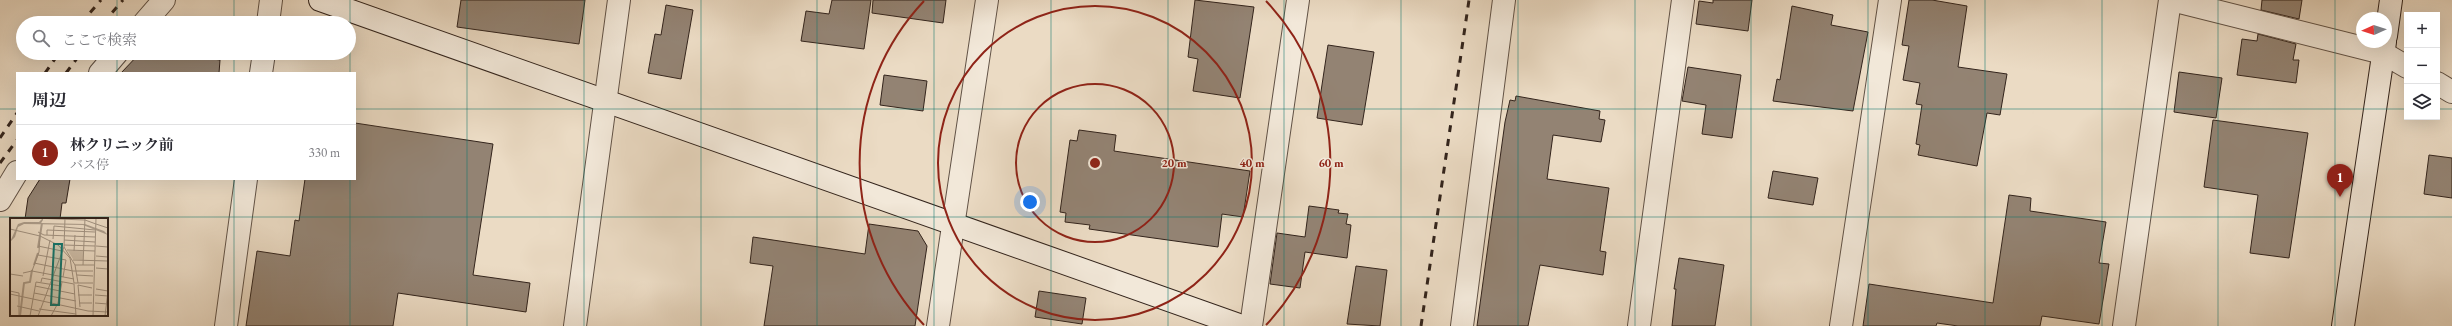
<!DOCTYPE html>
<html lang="ja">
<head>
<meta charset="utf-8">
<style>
	:root { --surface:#fff; --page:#f7f7f7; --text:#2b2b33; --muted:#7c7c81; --line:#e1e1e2; --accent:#8f2418 }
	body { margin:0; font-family:"EB Garamond","Noto Serif JP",serif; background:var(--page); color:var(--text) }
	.controls { position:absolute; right:12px; top:12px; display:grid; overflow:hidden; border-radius:0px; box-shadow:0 4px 16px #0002 }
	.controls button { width:36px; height:36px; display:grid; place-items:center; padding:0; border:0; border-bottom:1px solid var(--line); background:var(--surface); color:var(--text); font:20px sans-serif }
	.compass { position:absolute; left:2356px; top:12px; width:36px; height:36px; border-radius:50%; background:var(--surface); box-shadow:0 4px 16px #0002; rotate:267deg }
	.you { position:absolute; left:1030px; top:202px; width:14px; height:14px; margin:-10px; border:3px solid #fff; border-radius:50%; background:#1a73e8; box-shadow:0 0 0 6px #1a73e833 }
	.badge { display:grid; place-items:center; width:26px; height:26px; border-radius:50%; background:var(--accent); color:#fff; font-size:13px; font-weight:700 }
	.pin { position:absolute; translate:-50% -33px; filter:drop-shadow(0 1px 2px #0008) }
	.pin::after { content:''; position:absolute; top:21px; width:14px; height:12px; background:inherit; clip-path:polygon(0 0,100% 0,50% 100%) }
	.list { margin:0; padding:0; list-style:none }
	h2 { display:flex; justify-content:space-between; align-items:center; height:52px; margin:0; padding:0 16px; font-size:17px }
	h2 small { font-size:13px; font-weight:400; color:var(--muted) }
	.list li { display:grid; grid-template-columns:26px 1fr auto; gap:12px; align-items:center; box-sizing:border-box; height:56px; padding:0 16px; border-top:1px solid var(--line) }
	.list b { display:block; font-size:15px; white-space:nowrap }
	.list p { margin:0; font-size:13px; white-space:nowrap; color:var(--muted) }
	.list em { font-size:13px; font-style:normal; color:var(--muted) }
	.icon { flex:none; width:22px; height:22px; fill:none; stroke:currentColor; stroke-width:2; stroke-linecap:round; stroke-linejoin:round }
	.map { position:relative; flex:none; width:2452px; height:326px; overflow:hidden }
	.search { position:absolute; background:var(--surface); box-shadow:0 4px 16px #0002; left:16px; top:16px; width:340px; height:44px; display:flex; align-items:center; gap:10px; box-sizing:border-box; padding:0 14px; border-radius:22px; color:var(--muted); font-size:15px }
	.panel { position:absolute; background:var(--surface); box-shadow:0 4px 16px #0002; left:16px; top:72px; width:340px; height:108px; border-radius:0px }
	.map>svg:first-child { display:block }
	.building { fill:#938373; stroke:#33241c }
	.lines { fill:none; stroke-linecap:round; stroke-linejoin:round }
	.street-casing { stroke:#615246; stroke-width:24 }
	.secondary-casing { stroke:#33241c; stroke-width:24 }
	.street { stroke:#f2e8d9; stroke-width:22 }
	.secondary { stroke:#f2e8d9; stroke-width:22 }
	.rail { stroke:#33241c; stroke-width:3; stroke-dasharray:7 7; stroke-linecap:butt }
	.grid { fill:none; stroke:#0f766e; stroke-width:1; stroke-opacity:0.55 }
	.ring { fill:none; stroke:#8f2418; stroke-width:2 }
	.inset-river { fill:none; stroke:#ac9d8b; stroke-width:2 }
	.inset-road { fill:none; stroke:#a19281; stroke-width:1 }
	.view { fill:#0f766e; fill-opacity:0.15; stroke:#0f766e; stroke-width:2 }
	.inset-edge { fill:none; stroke:#33241c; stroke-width:2 }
	.centre { fill:#8f2418; stroke:#f2e8d9; stroke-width:2 }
	.ring-label { font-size:12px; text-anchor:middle; font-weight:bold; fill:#8f2418; stroke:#f2e8d9; stroke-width:3; stroke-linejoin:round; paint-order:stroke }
</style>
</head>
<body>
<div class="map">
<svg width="2452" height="326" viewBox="0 0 2452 326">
	<rect width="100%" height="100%" fill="#ebdbc4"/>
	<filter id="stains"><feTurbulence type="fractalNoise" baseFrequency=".005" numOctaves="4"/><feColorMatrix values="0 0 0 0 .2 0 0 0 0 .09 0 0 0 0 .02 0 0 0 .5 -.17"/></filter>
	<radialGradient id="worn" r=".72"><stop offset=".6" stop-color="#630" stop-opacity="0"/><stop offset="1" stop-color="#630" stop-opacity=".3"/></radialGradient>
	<g class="building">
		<polygon points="461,0 585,0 579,44 457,27"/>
		<polygon points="832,0 871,0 864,49 801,41 806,11 829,14"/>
		<polygon points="873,0 946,0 943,23 872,13"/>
		<polygon points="1195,0 1254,7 1240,98 1193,91 1198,59 1188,57"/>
		<polygon points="1713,0 1752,0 1748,31 1696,24 1699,1 1713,3"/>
		<polygon points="1909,0 1932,0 1967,6 1958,67 2007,74 2000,115 1987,113 1977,166 1918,155 1920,145 1916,144 1922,105 1916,104 1920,83 1903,80 1909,46 1902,45"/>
		<polygon points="2262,0 2302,0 2299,19 2261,10"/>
		<polygon points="666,5 693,10 681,79 648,73 655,34 661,35"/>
		<polygon points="1792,6 1833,15 1831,25 1868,32 1853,111 1773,101 1777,79 1780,80"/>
		<polygon points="2258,34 2296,44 2293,60 2299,60 2296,83 2237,75 2242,39 2257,41"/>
		<polygon points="1328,45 1374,52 1362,125 1317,118"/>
		<polygon points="140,53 169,53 220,60 219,73 121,73"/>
		<polygon points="1688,67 1741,75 1732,138 1702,134 1706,105 1682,101"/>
		<polygon points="2179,72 2222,78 2216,118 2174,112"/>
		<polygon points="884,75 927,81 923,111 880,105"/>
		<polygon points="1516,96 1600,111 1599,119 1605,120 1601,142 1553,135 1547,179 1609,188 1600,251 1606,252 1603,275 1540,265 1528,326 1477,326 1505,122 1510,100 1515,101"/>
		<polygon points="2213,120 2308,133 2289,258 2250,253 2258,195 2204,187"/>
		<polygon points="355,123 493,144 473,275 530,283 526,312 398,293 393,326 246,326 257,251 290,256 295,220 299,221 305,179 355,179"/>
		<polygon points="1079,130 1116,135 1114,151 1250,171 1243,217 1222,214 1218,247 1089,229 1090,225 1065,222 1066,213 1060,212 1070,140 1077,141"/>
		<polygon points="2429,155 2452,158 2452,198 2424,194"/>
		<polygon points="1773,171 1818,178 1813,205 1768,198"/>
		<polygon points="40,179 70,179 66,203 62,203 60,219 25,219 28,198"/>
		<polygon points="2009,195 2031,198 2030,211 2106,222 2099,263 2109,264 2099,324 2042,316 2040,326 1958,326 1937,323 1936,326 1863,326 1869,284 1993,303"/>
		<polygon points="1309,206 1339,210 1338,213 1348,214 1346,224 1351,225 1347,258 1305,252 1300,288 1270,284 1277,233 1305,237"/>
		<polygon points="869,224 918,231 927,246 915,326 764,326 773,266 750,263 753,237 865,254"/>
		<polygon points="1679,258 1724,265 1715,326 1672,326 1676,289 1674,289"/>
		<polygon points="1356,266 1387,270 1380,326 1347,324"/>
		<polygon points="1039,291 1086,298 1082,324 1035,317"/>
	</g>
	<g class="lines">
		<g class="street-casing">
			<g id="street">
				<polyline points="2172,0 2383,53 2407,67"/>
				<polyline points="144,23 164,0"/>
				<polyline points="268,23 271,0"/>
				<polyline points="100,73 117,53"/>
				<polyline points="261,73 264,53"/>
				<polyline points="2437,83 2452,92"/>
				<polyline points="0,200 17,172"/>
				<polyline points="226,326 246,179"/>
				<polyline points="575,326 619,0"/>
				<polyline points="938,326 987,0"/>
				<polyline points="1251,326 1298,0"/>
				<polyline points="1462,326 1504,0"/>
				<polyline points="1639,326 1683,0"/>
				<polyline points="1841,326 1890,0"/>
				<polyline points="2124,326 2170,0"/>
			</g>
		</g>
		<g class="secondary-casing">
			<g id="secondary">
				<polyline points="320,0 1242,326"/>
				<polyline points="2386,36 2391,0"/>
				<polyline points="2343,326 2385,42"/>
			</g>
		</g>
		<use href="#street" class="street"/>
		<use href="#secondary" class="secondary"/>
		<g class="rail">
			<polyline points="81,23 101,0"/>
			<polyline points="103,23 123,0"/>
			<polyline points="45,73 59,53"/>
			<polyline points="66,73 81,53"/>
			<polyline points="0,138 17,113"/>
			<polyline points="0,163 17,140"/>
			<polyline points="1421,326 1469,0"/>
		</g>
	</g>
	<path class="grid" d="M117 0V23M234 0V23M350 0V73M467 0V326M584 0V326M701 0V326M817 0V326M934 0V326M1051 0V326M1168 0V326M1284 0V326M1401 0V326M1518 0V326M1635 0V326M1751 0V326M1868 0V326M1985 0V326M2102 0V326M2218 0V326M2335 0V326M117 53V73M234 53V73M0 109H17M355 109H2407M2437 109H2452M117 179V326M234 179V326M350 179V326M0 217H2452"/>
	<g class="ring">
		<circle cx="1095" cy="163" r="79"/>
		<circle cx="1095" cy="163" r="157"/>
		<path d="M924 325A236 236 0 0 1 924 1M1266 1A236 236 0 0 1 1266 325"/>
	</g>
	<g transform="translate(10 218)">
		<rect width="98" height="98" fill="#ebdbc4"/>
		<path d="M58 33H73V42L63 41Z" fill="#ccbca7"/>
		<path d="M33 0V2L31 5 75 6 94 13 98 17 73 7 14 6 8 9 5 19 0 24 8 6 14 4H29Z" fill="#ac9d8b"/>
		<path class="inset-river" d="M28 30 32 5M24 47 28 35M10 98 14 65 20 64 22 52"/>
		<path class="inset-road" d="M22 0 75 2 86 6M86 6 98 10M0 11 30 18 48 27 60 40 64 65H68M28 14 34 17 85 19M37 17V12L85 14M43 21 44 8 85 12M54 22 85 24M54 27 85 28M28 28 52 33M86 28 98 29M54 29 65 47 68 65H83M57 32 85 33M64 33 65 17M28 37 56 42 53 59M86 38 98 39M63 42 98 43M24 45 63 53H83M65 47H84M73 47 75 0M86 50 98 51M22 53 29 34 30 18M13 55 22 53 64 61M0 56 13 58M67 57 83 58M33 58 40 22M31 64 32 60 64 66 66 98M25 68 65 76M86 71 98 73 95 98M0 73 9 75V98M24 75 66 83M0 76 78 93 98 94M68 77H82M85 77 98 78M69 85H82M85 85 98 86M7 88 29 93M70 89 68 67 82 70M29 91 66 96M20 98 26 64 51 68M20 98H38M28 98 54 29 55 0M41 98 48 85 52 64M83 98 86 0"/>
		<path class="view" d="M44 26H52L49 87H41Z"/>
		<rect width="98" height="98" class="inset-edge"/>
	</g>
	<circle cx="1095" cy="163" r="6" class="centre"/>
	<g class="ring-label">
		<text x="1174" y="167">20 m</text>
		<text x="1252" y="167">40 m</text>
		<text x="1331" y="167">60 m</text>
	</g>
	<rect width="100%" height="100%" filter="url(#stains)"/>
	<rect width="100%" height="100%" fill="url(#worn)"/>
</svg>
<div class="controls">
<button>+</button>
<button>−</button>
<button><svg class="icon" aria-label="layers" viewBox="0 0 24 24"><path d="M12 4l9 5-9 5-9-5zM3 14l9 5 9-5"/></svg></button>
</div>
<svg class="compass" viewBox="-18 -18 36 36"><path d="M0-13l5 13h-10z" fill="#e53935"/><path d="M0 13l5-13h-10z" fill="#7c7c81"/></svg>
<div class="you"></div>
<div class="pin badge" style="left:2340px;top:197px">1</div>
<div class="search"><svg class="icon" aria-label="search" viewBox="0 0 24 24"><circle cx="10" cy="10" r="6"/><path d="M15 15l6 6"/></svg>ここで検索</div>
<section class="panel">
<h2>周辺<small></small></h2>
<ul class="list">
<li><span class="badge">1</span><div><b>林クリニック前</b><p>バス停</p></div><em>330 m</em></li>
</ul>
</section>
</div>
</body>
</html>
